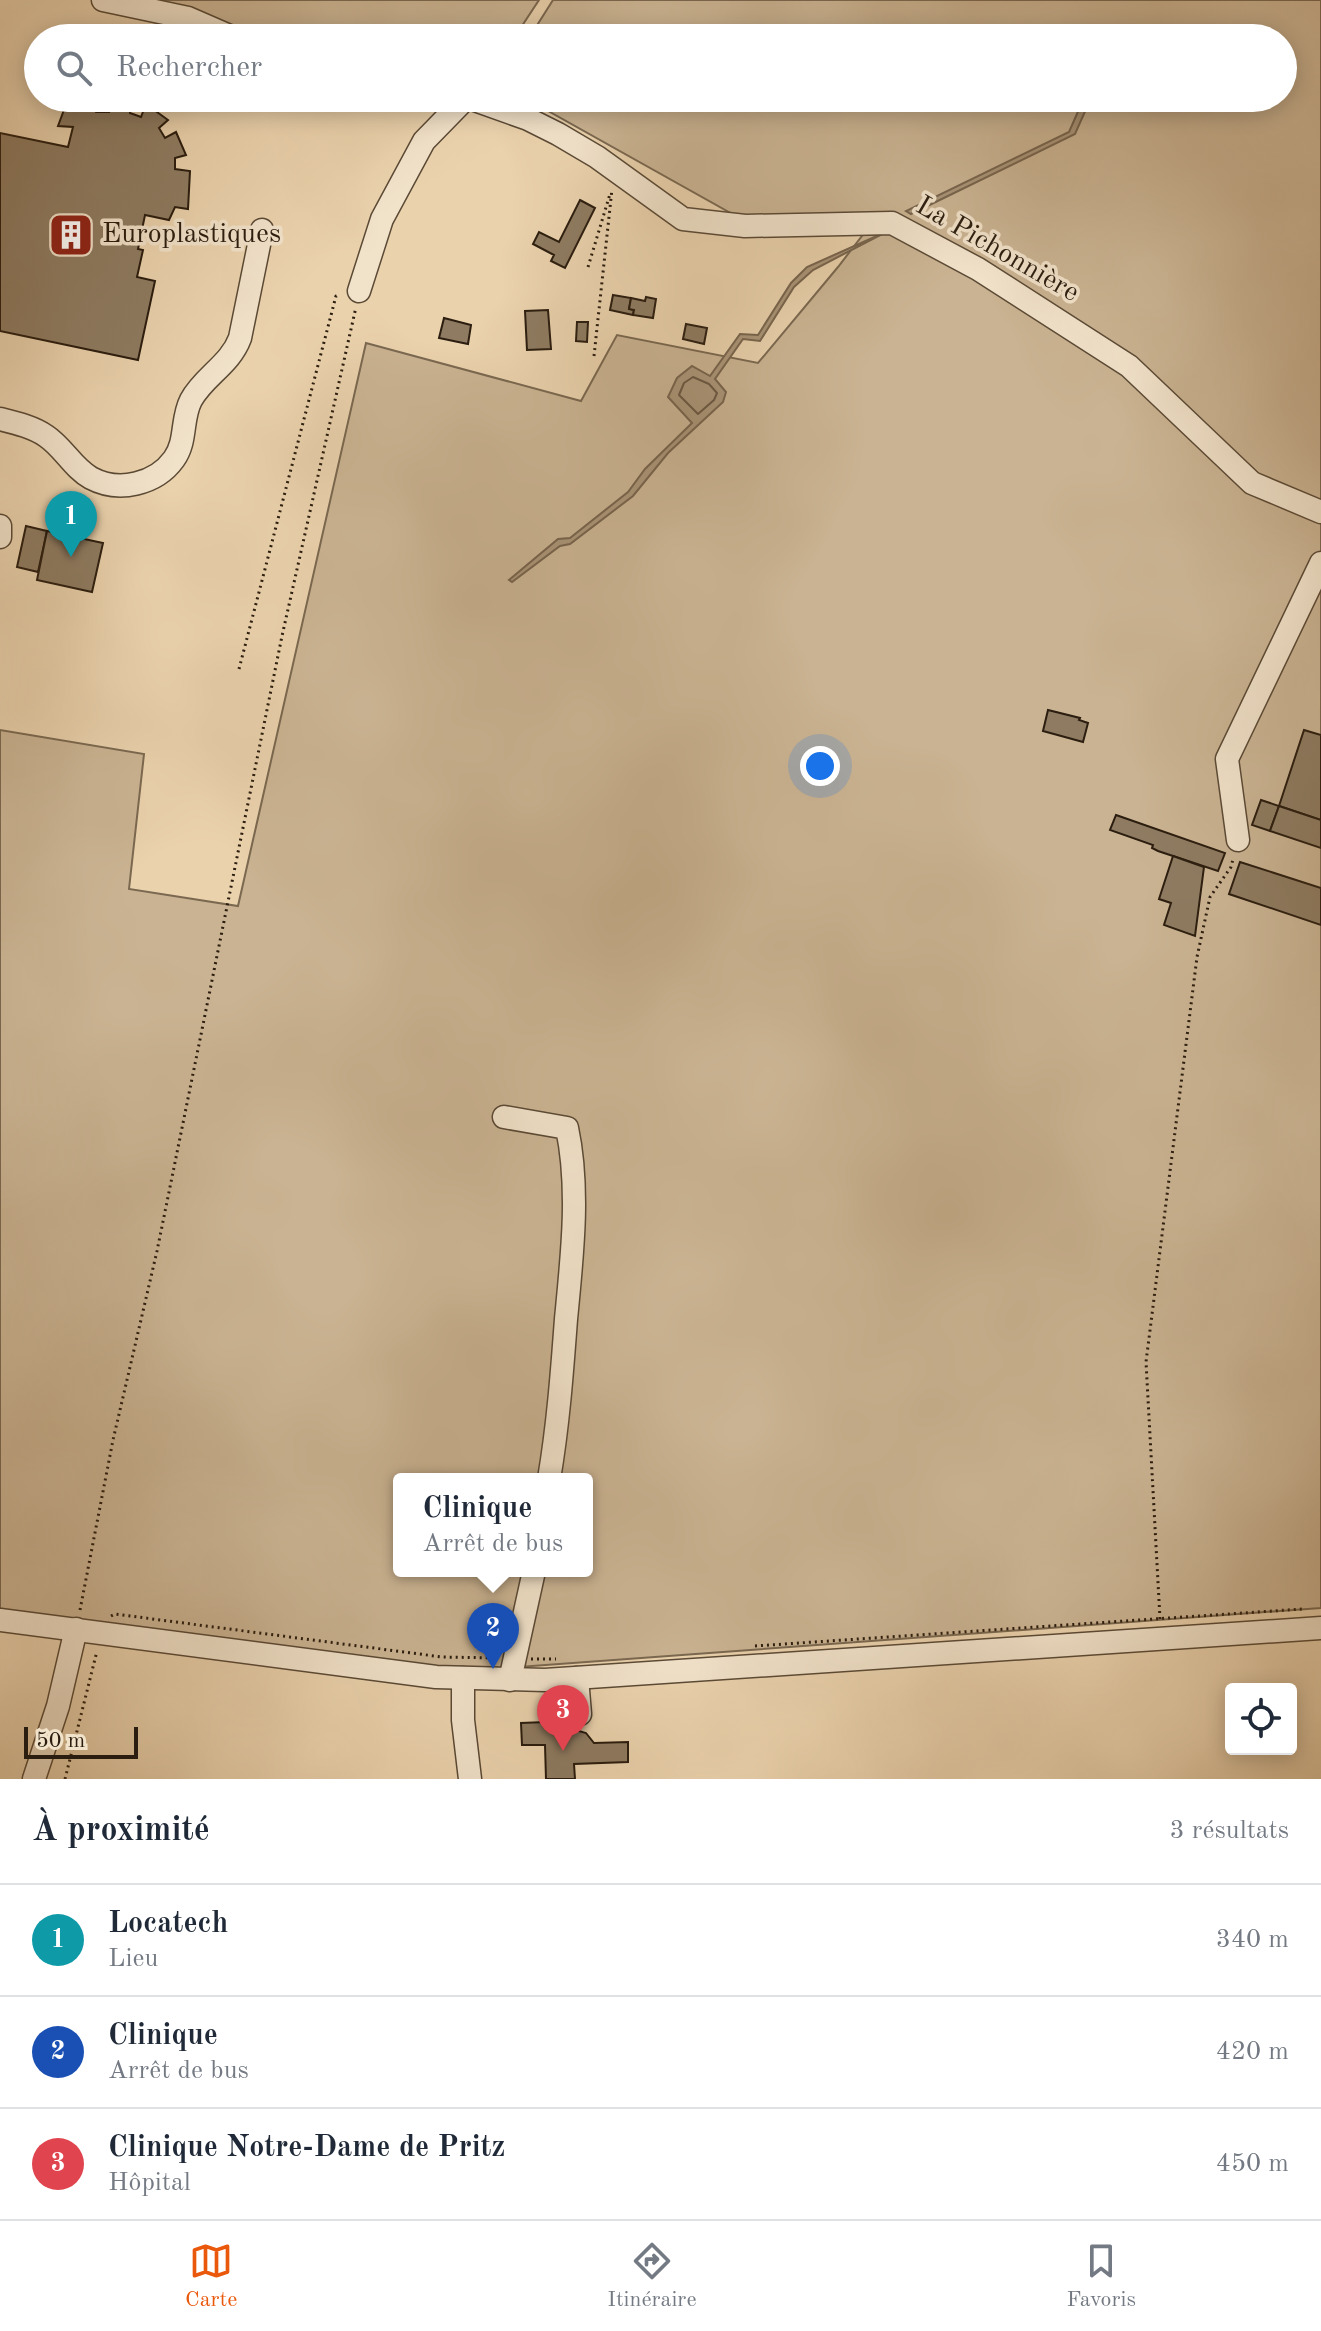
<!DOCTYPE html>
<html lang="fr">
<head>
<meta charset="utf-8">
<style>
	:root { --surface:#fff; --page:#f2f2f3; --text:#1f2937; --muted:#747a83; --line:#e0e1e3; --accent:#ea580c }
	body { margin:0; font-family:"Old Standard TT",serif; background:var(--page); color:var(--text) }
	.controls { position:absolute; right:24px; bottom:24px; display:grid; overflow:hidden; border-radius:8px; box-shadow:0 4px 20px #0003 }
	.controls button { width:72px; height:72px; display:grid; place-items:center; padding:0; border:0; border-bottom:2px solid var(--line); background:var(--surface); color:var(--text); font:40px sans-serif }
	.scale { position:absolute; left:24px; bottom:20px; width:114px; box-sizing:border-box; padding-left:8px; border:4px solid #2b1d0f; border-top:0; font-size:22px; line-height:28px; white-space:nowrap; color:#2b1d0f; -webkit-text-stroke:6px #f1e2ca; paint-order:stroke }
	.you { position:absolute; left:820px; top:766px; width:28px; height:28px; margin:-20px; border:6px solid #fff; border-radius:50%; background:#1a73e8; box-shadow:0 0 0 12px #1a73e833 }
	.badge { display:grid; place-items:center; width:52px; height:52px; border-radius:50%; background:var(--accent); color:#fff; font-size:26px; font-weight:700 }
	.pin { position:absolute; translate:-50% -66px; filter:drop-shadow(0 2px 4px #0008) }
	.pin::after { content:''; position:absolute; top:42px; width:28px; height:24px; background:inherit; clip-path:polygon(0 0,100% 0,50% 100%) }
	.popup { position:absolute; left:393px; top:1473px; width:200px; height:104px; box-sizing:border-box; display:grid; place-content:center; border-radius:8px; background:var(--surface); filter:drop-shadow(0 2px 6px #0005); font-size:26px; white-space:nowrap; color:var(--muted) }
	.popup b { font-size:30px; color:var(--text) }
	.popup::after { content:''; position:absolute; left:50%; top:100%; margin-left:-16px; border:16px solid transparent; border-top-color:var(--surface) }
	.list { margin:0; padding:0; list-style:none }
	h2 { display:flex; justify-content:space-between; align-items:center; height:104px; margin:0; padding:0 32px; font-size:34px }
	h2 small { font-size:26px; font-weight:400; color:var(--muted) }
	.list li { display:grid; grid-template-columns:52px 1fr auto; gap:24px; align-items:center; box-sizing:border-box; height:112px; padding:0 32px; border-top:2px solid var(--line) }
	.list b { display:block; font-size:30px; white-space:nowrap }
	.list p { margin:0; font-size:26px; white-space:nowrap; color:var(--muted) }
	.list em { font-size:26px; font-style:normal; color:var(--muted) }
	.icon { flex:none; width:44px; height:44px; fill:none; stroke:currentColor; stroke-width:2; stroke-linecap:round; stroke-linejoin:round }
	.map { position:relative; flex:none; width:1321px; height:1779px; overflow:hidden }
	.search { position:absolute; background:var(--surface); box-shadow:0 4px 20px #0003; left:24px; right:24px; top:24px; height:88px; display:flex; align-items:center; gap:20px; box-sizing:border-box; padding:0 28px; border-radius:44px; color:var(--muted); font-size:30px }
	.sheet { height:440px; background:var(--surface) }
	nav { display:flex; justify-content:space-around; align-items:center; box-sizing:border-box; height:112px; border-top:2px solid var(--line); background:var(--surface); font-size:22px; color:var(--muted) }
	nav a { display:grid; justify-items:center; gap:4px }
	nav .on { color:var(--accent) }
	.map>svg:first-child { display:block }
	.green { fill:#cab392; stroke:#7a6850; stroke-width:2; fill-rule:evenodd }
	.water { fill:#a99477; stroke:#77644d; stroke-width:2 }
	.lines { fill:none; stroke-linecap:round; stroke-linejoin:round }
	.shore { stroke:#6a5843; stroke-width:2 }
	.building { fill:#8e7b61; stroke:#2b1d0f; stroke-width:2 }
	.minor-casing { stroke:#5b4a36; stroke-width:25 }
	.path { stroke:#2b1d0f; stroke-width:3; stroke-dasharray:2 4; stroke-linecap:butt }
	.minor { stroke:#f1e2ca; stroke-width:22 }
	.labels { text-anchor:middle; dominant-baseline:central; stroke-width:7; stroke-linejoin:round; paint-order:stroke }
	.poi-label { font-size:28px; fill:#2b1d0f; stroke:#f1e2ca; text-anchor:start }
	.street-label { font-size:28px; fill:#2b1d0f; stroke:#f1e2ca }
</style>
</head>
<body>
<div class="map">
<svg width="1321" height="1779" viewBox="0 0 1321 1779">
	<rect width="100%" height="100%" fill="#ead2ad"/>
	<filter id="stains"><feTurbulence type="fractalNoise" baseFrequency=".0025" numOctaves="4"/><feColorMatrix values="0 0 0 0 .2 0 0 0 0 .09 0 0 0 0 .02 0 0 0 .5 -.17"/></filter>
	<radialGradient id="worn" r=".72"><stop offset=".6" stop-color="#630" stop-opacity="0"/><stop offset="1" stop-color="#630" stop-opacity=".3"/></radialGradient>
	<g class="green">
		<polygon points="132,0 539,0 514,38 237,38"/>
		<path d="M553 0H1321V1608L463 1671 0 1618V730L144 754 129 889 238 906 366 343 581 401 617 335 758 363 838 267 875 219 736 216 525 98H1283V38H529ZM399 1479H587V1571H399Z"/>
	</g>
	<g class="water">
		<polygon points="1084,98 1091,98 1075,134 911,214 906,211 1069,132"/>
		<polygon points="888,231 813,270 794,287 760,341 743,339 715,379 726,392 723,402 668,453 633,496 570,544 560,546 512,582 509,580 558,539 570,538 628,492 645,469 692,423 668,397 677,378 692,366 710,376 740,334 758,335 791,283 807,267"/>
	</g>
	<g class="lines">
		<polygon class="shore" points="693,377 709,384 717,393 714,400 698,414 679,395 684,383"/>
	</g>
	<g class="building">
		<polygon points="68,99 91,100 96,112 109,112 106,100 131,100 130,113 141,117 146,104 168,120 159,128 165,138 176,132 186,155 175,158 175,169 190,171 188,209 175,207 169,220 145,215 138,249 143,250 137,277 155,281 138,360 0,331 0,133 68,147 73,127 58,126"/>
		<polygon points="580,200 595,208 565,268 551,261 554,255 533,244 539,232 559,242"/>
		<polygon points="613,295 631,298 629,309 634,310 633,315 610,310"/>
		<polygon points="646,297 656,299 653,318 633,315 634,310 629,309 631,298 645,301"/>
		<polygon points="548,310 551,349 527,350 525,311"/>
		<polygon points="444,318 471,325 468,344 439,338"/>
		<polygon points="577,322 588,322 587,342 576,341"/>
		<polygon points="686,324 707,328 704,344 683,339"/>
		<polygon points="26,526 47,531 38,572 17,567"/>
		<polygon points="47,531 103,543 92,592 37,580"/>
		<polygon points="1048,710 1080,718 1079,720 1088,723 1083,742 1043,731"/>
		<polygon points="1304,730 1321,735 1321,820 1279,806"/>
		<polygon points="1261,800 1279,806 1270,831 1252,825"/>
		<polygon points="1279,806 1321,820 1321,848 1270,831"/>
		<polygon points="1116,815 1225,853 1218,871 1158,851 1152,848 1153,845 1110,830"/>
		<polygon points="1173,856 1204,867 1195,936 1164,925 1171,903 1159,899"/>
		<polygon points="1240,862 1321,888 1321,925 1229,894"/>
		<polygon points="572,1721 572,1729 586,1733 594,1743 628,1742 628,1762 574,1764 575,1779 546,1779 545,1745 522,1745 521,1723"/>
	</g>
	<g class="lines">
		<g class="minor-casing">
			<g id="minor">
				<polyline points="103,0 188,18 234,38"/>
				<polyline points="469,98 528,119 558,134 597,157 683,219 745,226 892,223 978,269 1129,366 1252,483 1321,512"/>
				<polyline points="359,291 382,219 424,141 466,98"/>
				<path d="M0 419C16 423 33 427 46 436 63 447 73 468 91 478 119 493 156 484 174 459 187 441 181 419 191 400 204 376 230 365 240 338L262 230"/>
				<polyline points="0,526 0,537"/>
				<polyline points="1238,840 1227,759 1321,563"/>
				<path d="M504 1117 567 1128C580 1189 572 1257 566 1319 562 1373 558 1426 549 1479"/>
				<polyline points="0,1620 436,1677 545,1680 1321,1628"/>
				<polyline points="463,1678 463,1720 470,1779"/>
				<polyline points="577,1678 580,1714"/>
				<polyline points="510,1680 534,1571"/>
				<polyline points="34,1779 58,1706 76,1629"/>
			</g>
		</g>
		<g class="path">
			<polyline points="588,267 610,194"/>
			<polyline points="594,356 612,189"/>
			<polyline points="239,669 336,296 340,295"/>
			<polyline points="80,1610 113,1440 157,1251 282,636 356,307"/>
			<polyline points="111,1616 115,1614 442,1657 496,1658"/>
			<polyline points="1160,1619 1146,1362 1197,957 1210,897 1231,867 1233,859"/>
			<polyline points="755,1646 1302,1609"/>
			<polyline points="531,1659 556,1659"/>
			<polyline points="65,1779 97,1651"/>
		</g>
		<use href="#minor" class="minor"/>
	</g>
	<defs>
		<g id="building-square" transform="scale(2.3)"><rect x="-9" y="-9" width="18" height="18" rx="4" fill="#8f2418" stroke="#f1e2ca"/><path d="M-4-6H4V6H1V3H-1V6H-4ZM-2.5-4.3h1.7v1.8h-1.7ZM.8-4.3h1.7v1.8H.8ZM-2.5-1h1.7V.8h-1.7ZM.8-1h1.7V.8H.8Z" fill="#fff"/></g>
	</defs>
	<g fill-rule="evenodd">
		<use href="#building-square" x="71" y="235"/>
	</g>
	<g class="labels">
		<g class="poi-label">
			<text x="102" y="235">Europlastiques</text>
		</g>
		<g class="street-label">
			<text transform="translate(997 250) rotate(30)">La Pichonnière</text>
		</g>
	</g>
	<rect width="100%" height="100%" filter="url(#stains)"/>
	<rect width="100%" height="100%" fill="url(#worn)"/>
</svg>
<div class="controls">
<button><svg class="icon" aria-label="locate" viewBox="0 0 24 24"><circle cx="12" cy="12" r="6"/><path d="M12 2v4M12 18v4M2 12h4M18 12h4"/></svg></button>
</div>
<div class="scale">50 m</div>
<div class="you"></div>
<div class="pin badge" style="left:71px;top:557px;background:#0f9aa8">1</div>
<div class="pin badge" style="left:493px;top:1669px;background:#1a4fb4">2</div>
<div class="popup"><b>Clinique</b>Arrêt de bus</div>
<div class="pin badge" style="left:563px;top:1751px;background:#e0444e">3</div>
<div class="search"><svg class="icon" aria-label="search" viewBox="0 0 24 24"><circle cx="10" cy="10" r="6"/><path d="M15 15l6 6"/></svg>Rechercher</div>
</div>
<section class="sheet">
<h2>À proximité<small>3 résultats</small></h2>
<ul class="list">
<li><span class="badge" style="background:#0f9aa8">1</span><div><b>Locatech</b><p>Lieu</p></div><em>340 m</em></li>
<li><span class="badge" style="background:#1a4fb4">2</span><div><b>Clinique</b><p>Arrêt de bus</p></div><em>420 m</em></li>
<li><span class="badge" style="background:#e0444e">3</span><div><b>Clinique Notre-Dame de Pritz</b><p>Hôpital</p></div><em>450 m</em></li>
</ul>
</section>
<nav>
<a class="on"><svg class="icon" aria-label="map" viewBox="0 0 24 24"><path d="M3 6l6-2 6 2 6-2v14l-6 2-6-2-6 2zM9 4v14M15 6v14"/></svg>Carte</a>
<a><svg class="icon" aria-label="directions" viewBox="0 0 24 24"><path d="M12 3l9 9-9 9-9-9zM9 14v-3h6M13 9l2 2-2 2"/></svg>Itinéraire</a>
<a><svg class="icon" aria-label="saved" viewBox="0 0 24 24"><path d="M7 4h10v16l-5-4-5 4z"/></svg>Favoris</a>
</nav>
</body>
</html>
